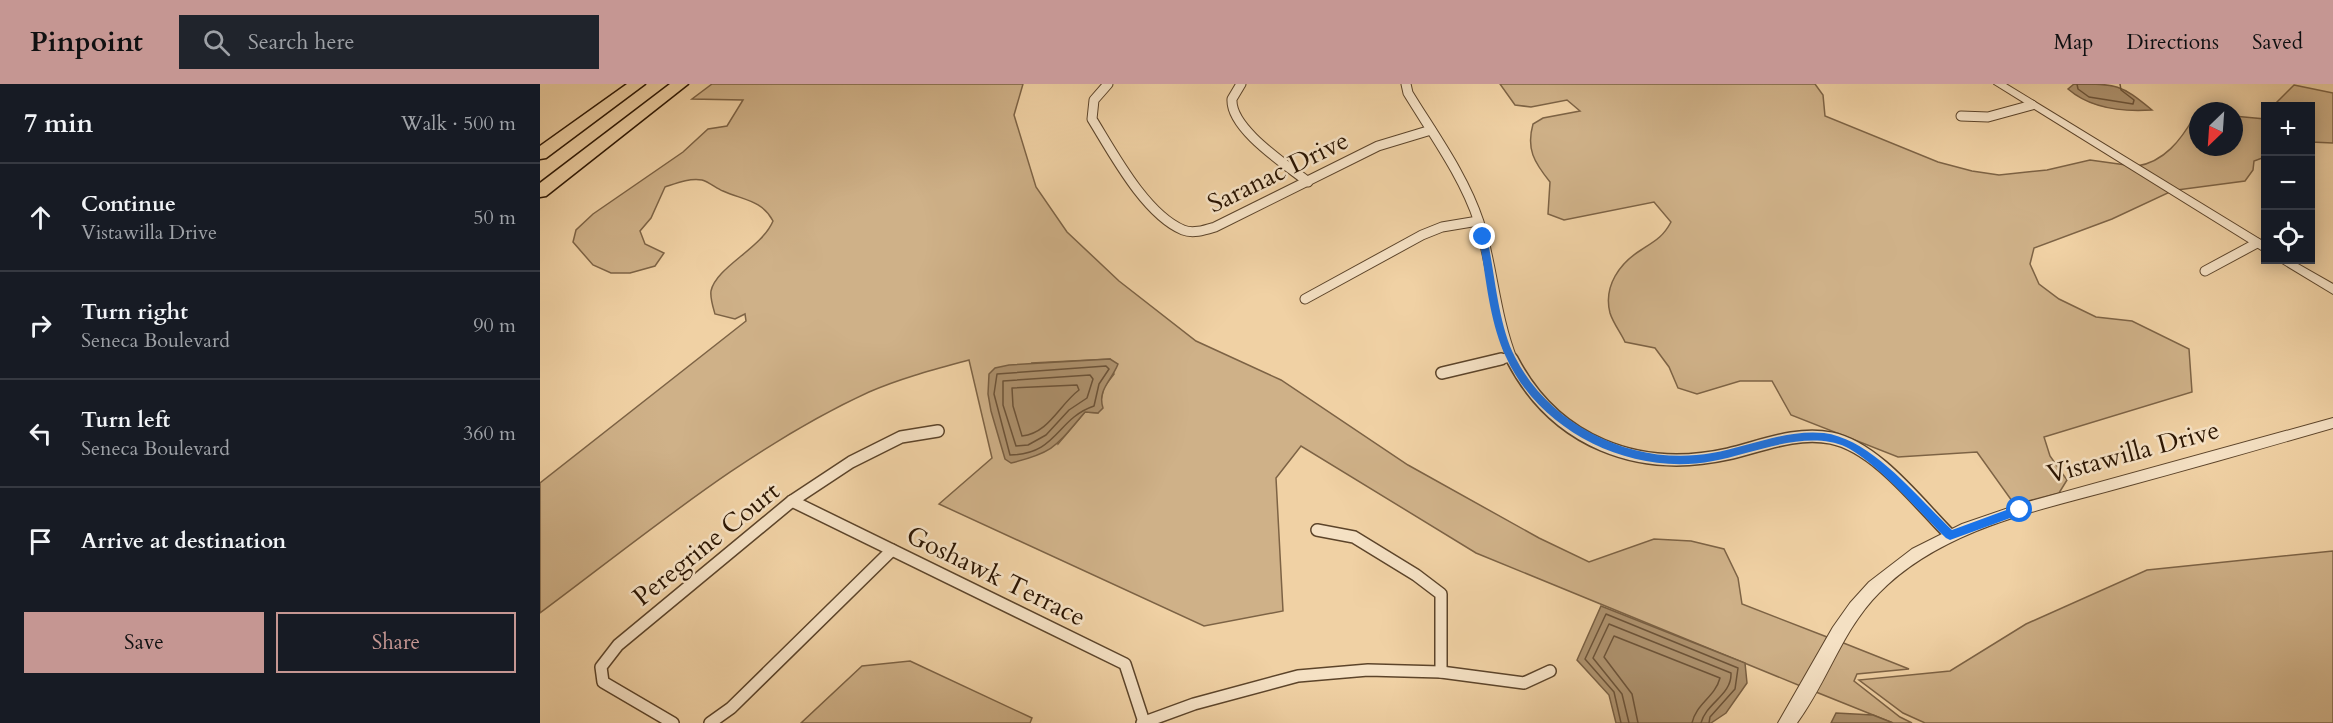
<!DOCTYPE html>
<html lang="en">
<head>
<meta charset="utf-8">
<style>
	:root { --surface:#171b24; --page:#20242c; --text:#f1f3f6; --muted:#9ea1a6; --line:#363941; --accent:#c59692 }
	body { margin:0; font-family:Cardo,serif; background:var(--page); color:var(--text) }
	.controls { position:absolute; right:18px; top:18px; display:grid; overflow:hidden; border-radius:0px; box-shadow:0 3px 15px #0003 }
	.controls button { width:54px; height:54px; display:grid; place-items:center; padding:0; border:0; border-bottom:2px solid var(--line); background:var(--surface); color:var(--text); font:30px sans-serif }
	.compass { position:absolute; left:1649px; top:18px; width:54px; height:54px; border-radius:50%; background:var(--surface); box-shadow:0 3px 15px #0003; rotate:205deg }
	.stop { position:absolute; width:18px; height:18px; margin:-14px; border:4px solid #1a73e8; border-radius:50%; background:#fff }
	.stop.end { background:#1a73e8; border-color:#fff; box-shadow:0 2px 6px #0008 }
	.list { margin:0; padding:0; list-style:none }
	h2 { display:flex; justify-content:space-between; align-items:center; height:78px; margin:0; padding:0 24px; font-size:26px }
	h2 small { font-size:20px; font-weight:400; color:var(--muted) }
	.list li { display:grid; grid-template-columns:39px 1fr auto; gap:18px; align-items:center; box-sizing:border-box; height:108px; padding:0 24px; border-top:2px solid var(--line) }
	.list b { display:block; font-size:22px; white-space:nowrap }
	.list p { margin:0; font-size:20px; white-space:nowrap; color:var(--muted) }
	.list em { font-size:20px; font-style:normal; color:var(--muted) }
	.actions { display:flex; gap:12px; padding:18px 24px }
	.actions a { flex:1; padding:14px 0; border:2px solid var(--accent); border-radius:0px; text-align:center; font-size:21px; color:var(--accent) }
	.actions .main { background:var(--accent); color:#111 }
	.icon { flex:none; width:33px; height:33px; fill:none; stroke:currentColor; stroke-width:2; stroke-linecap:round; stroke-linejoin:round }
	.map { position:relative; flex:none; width:1793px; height:639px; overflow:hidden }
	header { display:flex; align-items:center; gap:36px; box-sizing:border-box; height:84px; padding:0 30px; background:var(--accent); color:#111 }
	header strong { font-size:28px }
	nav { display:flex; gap:33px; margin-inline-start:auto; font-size:21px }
	.search { width:420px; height:54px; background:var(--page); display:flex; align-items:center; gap:15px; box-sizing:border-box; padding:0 21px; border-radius:0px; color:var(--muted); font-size:22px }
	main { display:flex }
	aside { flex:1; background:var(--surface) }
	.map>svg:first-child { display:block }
	.green { fill:#cfb188; stroke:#7d6345; stroke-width:1.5; fill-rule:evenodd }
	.water { fill:#ad916d; stroke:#795f42; stroke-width:1.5 }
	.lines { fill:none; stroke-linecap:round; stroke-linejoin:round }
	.shore { stroke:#6c5338; stroke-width:1.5 }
	.minor-far1-casing { stroke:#5c442a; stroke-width:11 }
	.minor-casing { stroke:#5c442a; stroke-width:14 }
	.tertiary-casing { stroke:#5c442a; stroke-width:2 }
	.motorway-casing { stroke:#2b1502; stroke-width:3 }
	.minor-far1 { stroke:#f5e1c4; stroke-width:9 }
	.minor { stroke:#f5e1c4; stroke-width:11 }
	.tertiary { fill:#f5e1c4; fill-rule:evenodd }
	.motorway { fill:#f0d1a4; fill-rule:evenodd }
	.route { fill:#1a73e8 }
	.labels { text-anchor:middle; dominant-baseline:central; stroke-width:5; stroke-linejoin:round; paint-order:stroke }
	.street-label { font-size:26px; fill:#2b1502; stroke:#f5e1c4 }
</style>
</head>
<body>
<header>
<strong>Pinpoint</strong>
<div class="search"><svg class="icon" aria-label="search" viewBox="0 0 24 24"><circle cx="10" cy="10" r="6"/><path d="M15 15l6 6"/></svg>Search here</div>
<nav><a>Map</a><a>Directions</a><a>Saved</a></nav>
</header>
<main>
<aside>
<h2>7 min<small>Walk · 500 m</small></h2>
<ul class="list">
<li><svg class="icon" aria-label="ahead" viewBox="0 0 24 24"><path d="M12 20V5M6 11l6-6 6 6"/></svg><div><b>Continue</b><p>Vistawilla Drive</p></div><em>50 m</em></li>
<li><svg class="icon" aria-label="right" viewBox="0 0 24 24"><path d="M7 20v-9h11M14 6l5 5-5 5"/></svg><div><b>Turn right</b><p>Seneca Boulevard</p></div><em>90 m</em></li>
<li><svg class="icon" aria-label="left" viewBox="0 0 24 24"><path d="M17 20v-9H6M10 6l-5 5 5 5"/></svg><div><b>Turn left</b><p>Seneca Boulevard</p></div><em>360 m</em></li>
<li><svg class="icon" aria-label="arrive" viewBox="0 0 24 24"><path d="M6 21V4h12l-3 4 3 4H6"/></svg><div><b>Arrive at destination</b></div></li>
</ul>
<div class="actions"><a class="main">Save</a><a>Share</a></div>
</aside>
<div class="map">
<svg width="1793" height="639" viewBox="0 0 1793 639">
	<rect width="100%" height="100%" fill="#f0d1a4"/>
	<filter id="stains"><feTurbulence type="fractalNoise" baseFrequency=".00333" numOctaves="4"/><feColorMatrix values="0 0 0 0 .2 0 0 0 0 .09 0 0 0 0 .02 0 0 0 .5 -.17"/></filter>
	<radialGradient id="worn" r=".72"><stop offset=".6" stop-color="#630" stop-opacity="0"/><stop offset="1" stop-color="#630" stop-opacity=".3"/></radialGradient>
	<g class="green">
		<path d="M172 0H483L474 31 496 103 527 148 579 197 656 257 741 296 868 381 999 454 1049 478 1114 455 1151 457 1184 465 1198 494 1202 520 1287 553 1263 603 936 469 761 362 736 394 743 527 664 542 399 420 452 374 429 276C396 285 361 294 329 308 209 363 105 451 0 529V399L206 237 205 230 195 235 175 230C173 223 170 214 171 207 176 183 222 164 233 137 222 116 203 116 183 107 176 104 169 98 162 96 149 94 137 99 125 103L111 134 100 147 105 160 124 169 115 182 90 189H71L53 181 33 158 36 146 53 130 143 68 168 45 187 42 203 16 152 15ZM570 275 574 290 564 303 558 329 545 328 518 360 492 279Z"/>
		<path d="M960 0H1275L1283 11 1285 32 1398 78 1432 87 1459 91 1507 86 1550 76 1586 81 1630 108 1572 135 1494 164 1490 180 1499 200 1519 215 1556 233 1592 237 1649 265 1652 308 1504 353 1510 372 1527 396 1519 409 1488 417H1472L1437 368 1358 373 1251 331 1232 297H1200L1157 310 1138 304 1129 283 1115 264 1085 258C1081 249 1073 239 1070 229 1063 202 1080 179 1101 166 1115 157 1123 153 1131 138L1114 118 1024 136 1008 130 1010 98C994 78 986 65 993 40L1003 34 1040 27 1027 16 991 23 975 21Z"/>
		<polygon points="1754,1 1793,9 1793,59 1771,58 1770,22 1733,22"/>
		<path d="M1658 32V63H1694V32L1725 35V73L1714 77 1713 86 1705 97 1637 106 1597 82C1624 78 1641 56 1654 33Z"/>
		<polygon points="1793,467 1793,639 1385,639 1363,629 1319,596 1410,587 1486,540 1607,486"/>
		<polygon points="1301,558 1369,585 1317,590 1314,597 1360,633 1372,639 1353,639 1276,608"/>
		<polygon points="370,577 492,634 490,639 261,639 322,582"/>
	</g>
	<g class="water">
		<path d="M1534 0C1578 0 1580 0 1612 26 1582 28 1551 25 1528 5Z"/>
		<path d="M570 275 578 280C572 296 557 306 563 324L558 329 545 328C516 362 515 368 471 379L465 375 451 327 448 310 449 290 455 284 469 281Z"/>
		<polygon points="1061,522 1205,579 1207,599 1186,629 1171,639 1076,639 1069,611 1037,576"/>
		<polygon points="1296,629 1333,631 1353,639 1291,639"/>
	</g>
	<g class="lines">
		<g class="shore">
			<polyline points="1537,0 1538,5 1549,13 1593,20 1594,16 1581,6 1580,0"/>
			<path d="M566 282 569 285 559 300 554 322C516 335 518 370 470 371L454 310 457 290Z"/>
			<polygon points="550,291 553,295 547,314 529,326 506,351 488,361 476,362 463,321 463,297"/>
			<path d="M537 301 539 306C519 321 509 349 482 352L473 322 472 304Z"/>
			<polyline points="1081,639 1074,608 1045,575 1066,530 1198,584 1195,605 1170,633 1169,639"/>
			<path d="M1089 639 1082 610 1053 574 1069 540 1191 589C1192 611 1166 619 1161 639"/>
			<path d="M1098 639 1092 610 1064 573 1074 552 1180 594C1175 613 1156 620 1152 639"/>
		</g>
		<g class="minor-far1-casing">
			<g id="minor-far1">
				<path d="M568 0 554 16 552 35C573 69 605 130 643 146 653 150 665 146 675 143L838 62 891 46"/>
				<path d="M701 0 692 15C690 45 747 81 768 98"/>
				<path d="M866 0 868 9C893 50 924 92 939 138 953 184 955 232 973 277"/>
				<polyline points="1421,32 1448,33 1492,21"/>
				<polyline points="1665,187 1717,159"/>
				<polyline points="765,215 882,151 902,143 938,137"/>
				<polyline points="955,277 970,273"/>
			</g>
		</g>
		<g class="minor-casing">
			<g id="minor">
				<path d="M972 275C1015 358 1098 390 1188 370 1222 362 1256 347 1291 354 1336 363 1378 419 1410 451"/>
				<polyline points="902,289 961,275"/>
				<polyline points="252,417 585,580 604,638"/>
				<polyline points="777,446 814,453 876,491 901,510 901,588"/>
				<polyline points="133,639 63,598 61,583 78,561 252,417 311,378 361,353 398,347"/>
				<polyline points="170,639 191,624 352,466"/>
				<polyline points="602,639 654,620 758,592 828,586 901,588 984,599 1010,587"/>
			</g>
		</g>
		<g class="tertiary-casing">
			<g id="tertiary">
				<polygon points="1454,0 1466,0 1726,159 1726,169"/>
				<polygon points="1737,176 1751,176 1793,200 1793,210"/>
				<path d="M1793 334V344C1724 364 1656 383 1587 402 1502 426 1404 443 1339 509 1302 546 1288 597 1257 639H1238L1293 543 1310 519 1329 498 1372 465 1422 440 1480 420Z"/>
			</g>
		</g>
		<g class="motorway-casing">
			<g id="motorway">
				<polygon points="87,0 105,0 6,74 0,75 0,62"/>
				<polygon points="130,0 148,0 6,112 0,113 0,99"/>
			</g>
		</g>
		<use href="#minor-far1" class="minor-far1"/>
		<use href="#minor" class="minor"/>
		<use href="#tertiary" class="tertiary"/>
		<use href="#motorway" class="motorway"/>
	</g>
	<path class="route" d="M943 151 947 153C955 190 958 240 975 273 1011 343 1094 383 1172 369 1208 363 1246 345 1284 349 1332 355 1378 414 1412 446L1480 421 1484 422V429L1410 456 1406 454C1379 428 1338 379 1306 363 1266 345 1212 370 1173 377 1092 393 1000 348 966 273 949 237 946 192 939 153Z"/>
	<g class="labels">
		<g class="street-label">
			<text transform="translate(738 88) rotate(-26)">Saranac Drive</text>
			<text transform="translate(1593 368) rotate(-15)">Vistawilla Drive</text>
			<text transform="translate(166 460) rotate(-39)">Peregrine Court</text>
			<text transform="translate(456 492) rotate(26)">Goshawk Terrace</text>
		</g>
	</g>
	<rect width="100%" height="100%" filter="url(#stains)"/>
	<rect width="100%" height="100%" fill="url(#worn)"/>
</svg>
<div class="controls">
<button>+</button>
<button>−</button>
<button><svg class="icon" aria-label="locate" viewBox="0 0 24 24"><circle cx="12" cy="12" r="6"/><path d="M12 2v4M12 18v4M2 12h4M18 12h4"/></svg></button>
</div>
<svg class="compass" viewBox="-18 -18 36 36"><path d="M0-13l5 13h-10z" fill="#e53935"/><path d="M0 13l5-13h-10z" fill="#9ea1a6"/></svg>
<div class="stop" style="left:1480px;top:426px"></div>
<div class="stop end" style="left:943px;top:153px"></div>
</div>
</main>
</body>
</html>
